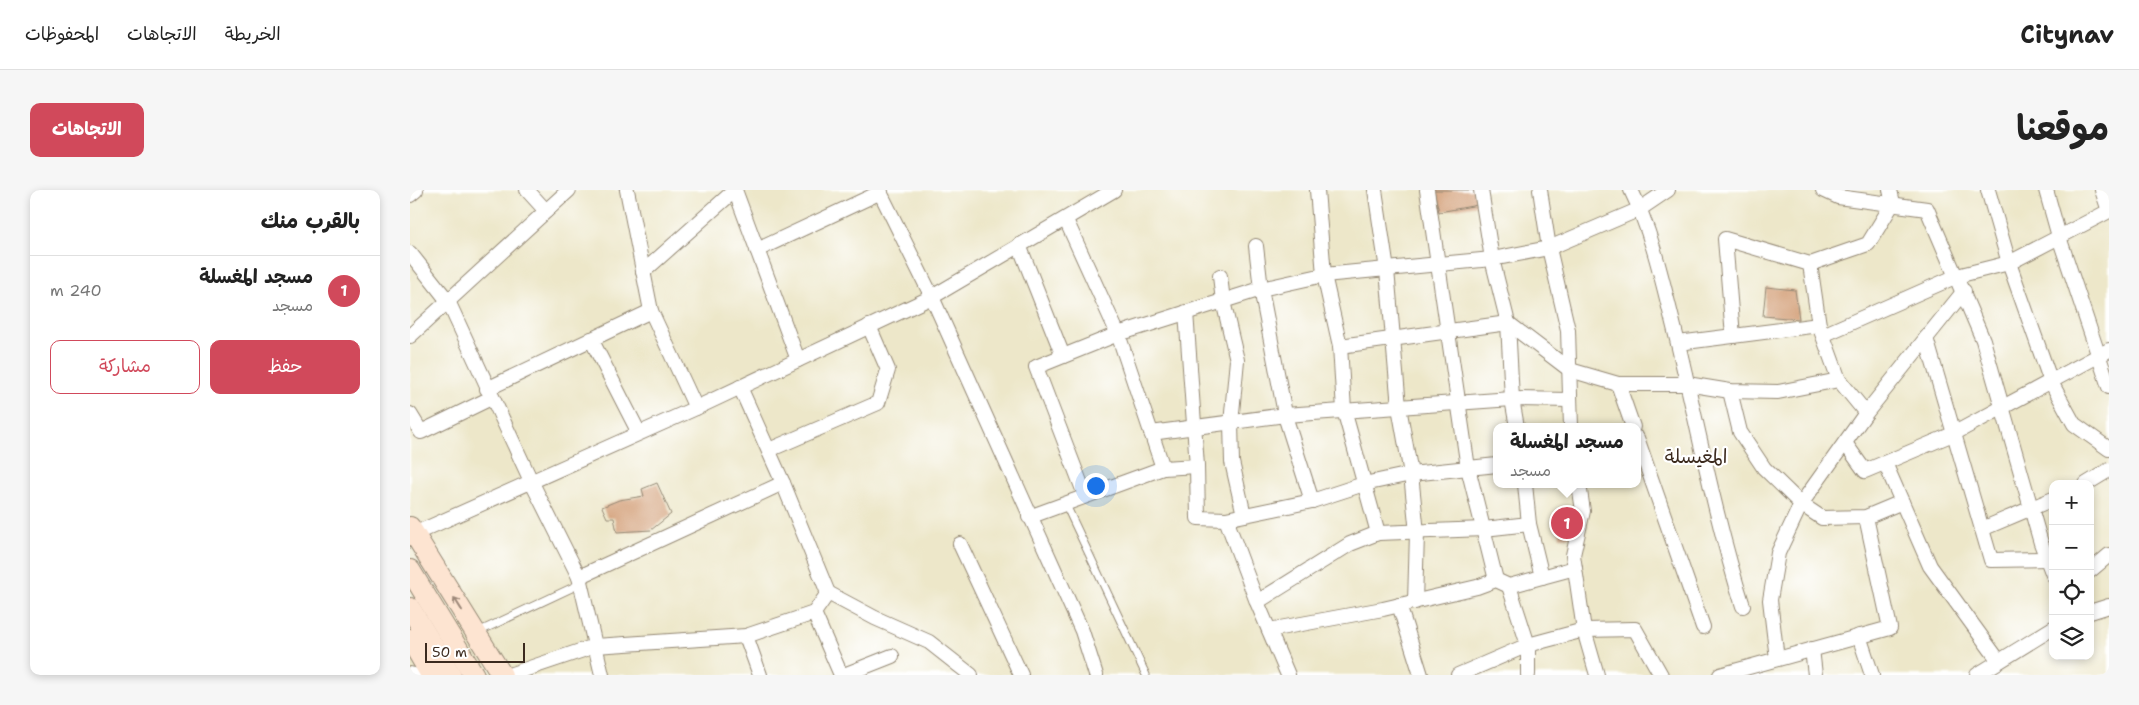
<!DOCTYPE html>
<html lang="ar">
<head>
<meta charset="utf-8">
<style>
	:root { --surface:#fff; --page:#f6f6f6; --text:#222; --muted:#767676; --line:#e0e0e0; --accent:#d1495b }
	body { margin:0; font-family:"Shantell Sans","Playpen Sans Arabic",sans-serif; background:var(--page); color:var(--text); direction:rtl }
	.controls { position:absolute; right:15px; bottom:15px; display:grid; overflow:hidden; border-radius:10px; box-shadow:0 2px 8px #0003 }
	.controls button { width:45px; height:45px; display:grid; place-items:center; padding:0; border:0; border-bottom:1px solid var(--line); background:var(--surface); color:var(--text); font:25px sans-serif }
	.scale { position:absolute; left:15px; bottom:12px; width:100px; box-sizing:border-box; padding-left:5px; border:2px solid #3b2a1e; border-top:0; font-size:14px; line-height:18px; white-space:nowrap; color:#3b2a1e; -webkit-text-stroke:4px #fff; paint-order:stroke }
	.you { position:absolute; left:685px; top:295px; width:18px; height:18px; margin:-12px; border:4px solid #fff; border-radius:50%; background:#1a73e8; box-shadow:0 0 0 8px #1a73e833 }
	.badge { display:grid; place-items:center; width:32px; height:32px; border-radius:50%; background:var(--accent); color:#fff; font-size:16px; font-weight:700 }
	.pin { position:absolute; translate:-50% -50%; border:2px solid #fff; box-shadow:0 1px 5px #0006 }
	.popup { position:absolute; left:1083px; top:233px; width:148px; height:65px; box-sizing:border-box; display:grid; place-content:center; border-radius:10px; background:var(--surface); filter:drop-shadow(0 1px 4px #0005); font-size:16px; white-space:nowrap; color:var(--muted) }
	.popup b { font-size:19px; color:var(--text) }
	.popup::after { content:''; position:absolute; left:50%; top:100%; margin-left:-10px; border:10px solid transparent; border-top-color:var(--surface) }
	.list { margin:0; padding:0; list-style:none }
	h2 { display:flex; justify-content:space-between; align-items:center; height:65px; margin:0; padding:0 20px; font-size:21px }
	h2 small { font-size:16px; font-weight:400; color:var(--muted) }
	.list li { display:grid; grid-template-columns:32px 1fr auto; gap:15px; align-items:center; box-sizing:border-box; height:70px; padding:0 20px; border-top:1px solid var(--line) }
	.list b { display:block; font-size:19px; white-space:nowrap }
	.list p { margin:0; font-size:16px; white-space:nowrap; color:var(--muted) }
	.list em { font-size:16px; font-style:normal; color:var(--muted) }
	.actions { display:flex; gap:10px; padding:15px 20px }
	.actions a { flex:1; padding:11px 0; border:1px solid var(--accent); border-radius:10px; text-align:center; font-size:18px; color:var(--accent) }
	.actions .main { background:var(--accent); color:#fff }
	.icon { flex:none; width:28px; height:28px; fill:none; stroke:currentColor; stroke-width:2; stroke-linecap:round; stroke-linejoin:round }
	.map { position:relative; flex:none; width:1699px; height:485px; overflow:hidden; direction:ltr; border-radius:10px }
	header { display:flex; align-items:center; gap:30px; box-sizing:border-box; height:70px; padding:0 25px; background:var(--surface); border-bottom:1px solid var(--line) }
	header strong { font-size:24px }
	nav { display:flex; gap:28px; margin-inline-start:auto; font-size:18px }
	.intro { display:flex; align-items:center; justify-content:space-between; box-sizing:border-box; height:120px; padding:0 30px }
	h1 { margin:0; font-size:35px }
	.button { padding:12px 22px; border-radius:10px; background:var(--accent); color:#fff; font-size:18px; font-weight:700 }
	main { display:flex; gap:30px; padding:0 30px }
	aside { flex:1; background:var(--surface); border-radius:10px; box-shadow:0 2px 8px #0003 }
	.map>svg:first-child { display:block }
	.building { fill:#d5a47f }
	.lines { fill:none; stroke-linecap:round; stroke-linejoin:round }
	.service-casing { stroke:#948874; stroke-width:9 }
	.minor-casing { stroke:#948874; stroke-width:16 }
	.secondary-casing { stroke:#948874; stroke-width:22 }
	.service { stroke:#fff; stroke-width:7 }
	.minor { stroke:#fff; stroke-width:14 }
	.secondary { stroke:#fde4d1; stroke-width:20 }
	.oneway { stroke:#9c8778 }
	.labels { text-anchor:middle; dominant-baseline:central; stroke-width:4.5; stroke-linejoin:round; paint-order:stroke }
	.neighbourhood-label { font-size:19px; fill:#3b2a1e; stroke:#fff }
</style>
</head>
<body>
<header>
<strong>Citynav</strong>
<nav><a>الخريطة</a><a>الاتجاهات</a><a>المحفوظات</a></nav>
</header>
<div class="intro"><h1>موقعنا</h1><a class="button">الاتجاهات</a></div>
<main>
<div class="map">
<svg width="1699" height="485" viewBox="0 0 1699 485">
	<rect width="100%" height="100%" fill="#fff"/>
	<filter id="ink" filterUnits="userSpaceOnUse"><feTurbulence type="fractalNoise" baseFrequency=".02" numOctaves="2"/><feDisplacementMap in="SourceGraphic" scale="10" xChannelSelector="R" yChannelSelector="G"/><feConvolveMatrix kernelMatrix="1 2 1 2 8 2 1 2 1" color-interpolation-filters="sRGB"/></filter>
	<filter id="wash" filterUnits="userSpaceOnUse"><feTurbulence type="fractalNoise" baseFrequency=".0096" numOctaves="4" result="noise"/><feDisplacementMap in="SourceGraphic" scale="20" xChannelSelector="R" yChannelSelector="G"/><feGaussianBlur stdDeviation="1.12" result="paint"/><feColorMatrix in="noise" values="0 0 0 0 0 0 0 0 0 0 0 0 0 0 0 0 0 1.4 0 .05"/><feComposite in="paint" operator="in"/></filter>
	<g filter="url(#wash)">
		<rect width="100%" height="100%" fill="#ede7c9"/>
		<g id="blocks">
			<g class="building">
				<polygon points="1024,0 1065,0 1068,15 1029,22"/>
				<polygon points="1356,97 1385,100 1389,129 1353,126"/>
				<polygon points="247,293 261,324 241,340 207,342 204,328 197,328 192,317 209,310 234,306 232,299"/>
				<polygon points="1167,318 1163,346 1150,347 1147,320"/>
			</g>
		</g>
	</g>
	<g filter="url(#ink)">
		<use href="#blocks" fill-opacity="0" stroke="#948874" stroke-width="1"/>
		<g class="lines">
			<g class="service-casing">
				<g id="service">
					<polyline points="655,313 736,485"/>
					<polyline points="68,442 170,394"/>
				</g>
			</g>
			<g class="minor-casing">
				<g id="minor">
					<polyline points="117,0 136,21"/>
					<polyline points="217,0 241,121 286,218"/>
					<polyline points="469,0 522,107 672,441 686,485"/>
					<polyline points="907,0 914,85 930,156 934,220 968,343"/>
					<polyline points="965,0 977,80 989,217 1001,284 1007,343 1005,412"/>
					<polyline points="1017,0 1058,278 1086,390"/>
					<polyline points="1071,0 1082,69 1098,133 1102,209 1107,237"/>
					<polyline points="1130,0 1139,58 1158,140 1161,237"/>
					<path d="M1221 0C1241 41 1251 85 1262 129 1286 225 1303 322 1333 416"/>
					<polyline points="1413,0 1428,7 1517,19 1573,150 1631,353 1643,385"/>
					<polyline points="1578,0 1599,73 1641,192 1664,234 1699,259"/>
					<polyline points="1636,0 1650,50 1699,197"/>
					<polyline points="1692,0 1699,21"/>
					<polyline points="0,5 6,0"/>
					<polyline points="656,30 708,144 753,278"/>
					<polyline points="609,55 653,166"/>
					<polyline points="846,56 851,99 876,229 902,311"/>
					<polyline points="347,60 471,2"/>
					<polyline points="0,63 38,111 121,291 169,387 192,485"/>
					<polyline points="1400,74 1458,54 1483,13 1480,0"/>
					<polyline points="233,82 325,0 388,170"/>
					<polyline points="810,86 813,111 827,170 821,233 822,272 834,325"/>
					<polyline points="776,122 787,276 788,328 816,329 902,311 954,294 1001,284 1087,275"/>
					<polyline points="1413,145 1547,86 1599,73 1699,21"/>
					<polyline points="0,146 159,0"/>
					<polyline points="1323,146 1315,49 1400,74 1409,135 1429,190 1456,223"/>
					<polyline points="1516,148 1581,370 1637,369"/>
					<polyline points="181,149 229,243"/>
					<polyline points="1268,153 1409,135"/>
					<polyline points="930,156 1098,133 1160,180 1208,194 1277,194 1320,201 1368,202 1429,190"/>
					<polyline points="1208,194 1223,237"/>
					<polyline points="77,199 241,121"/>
					<polyline points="1320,201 1330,242 1354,278 1391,314 1412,328 1456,327 1492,312"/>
					<polyline points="0,224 11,242 81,208"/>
					<polyline points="741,243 875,225 1102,209 1159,210"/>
					<polyline points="1227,248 1293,437"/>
					<polyline points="1435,253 1455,281 1543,244 1699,160"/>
					<polyline points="359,260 468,213 478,180 459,136"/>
					<polyline points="1475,273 1520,376 1589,471"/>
					<polyline points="1115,294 1119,334 1132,387"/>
					<polyline points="1169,294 1173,321 1163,365 1174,440 1187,485"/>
					<polyline points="1676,294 1699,280"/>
					<polyline points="675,305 626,177 708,144 851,99 914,85 1082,69 1139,58 1230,19 1258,0"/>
					<polyline points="619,327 753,278 787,276"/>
					<polyline points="816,329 847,412 878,485"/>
					<polyline points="1572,339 1643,309"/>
					<polyline points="4,344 286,218 522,107 704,0"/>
					<polyline points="550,354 611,485"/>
					<polyline points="1680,381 1699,365"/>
					<polyline points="169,387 373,293"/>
					<polyline points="1099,396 1118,455 1118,485"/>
					<polyline points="418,403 465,428 519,452 561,485"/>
					<polyline points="847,412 940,354 968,343 1074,339 1119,334"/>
					<polyline points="989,415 1011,485"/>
					<polyline points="1680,422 1699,416"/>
					<polyline points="404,423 431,485"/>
					<polyline points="859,440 973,419 1067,397 1086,390 1099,396 1165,378"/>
					<polyline points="336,446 350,485"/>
					<polyline points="1449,446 1462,485"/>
					<polyline points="1402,459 1405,485"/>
					<polyline points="1367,469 1360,410 1368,363 1391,314 1456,223 1554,101"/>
					<polyline points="0,484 4,485"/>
					<polyline points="99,485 185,456 336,446 404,423 418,403 373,293 330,197"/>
					<polyline points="434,485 482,466"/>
					<polyline points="1048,485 1118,455 1174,440 1225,439 1251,485"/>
					<polyline points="1310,485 1480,438 1456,327"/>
					<polyline points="1567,485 1643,438"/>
				</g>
			</g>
			<g class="secondary-casing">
				<g id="secondary">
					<polyline points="0,337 92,485"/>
					<polyline points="0,380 64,485"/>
					<polyline points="0,418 41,485"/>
					<polyline points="0,449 21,485"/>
				</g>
			</g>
			<use href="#service" class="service"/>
			<use href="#minor" class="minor"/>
			<use href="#secondary" class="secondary"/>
		</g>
		<defs><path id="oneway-shaft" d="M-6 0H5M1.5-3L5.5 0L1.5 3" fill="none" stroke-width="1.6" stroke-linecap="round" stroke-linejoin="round" transform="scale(1.25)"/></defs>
		<use class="oneway" href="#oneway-shaft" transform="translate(48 414) rotate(-122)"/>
	</g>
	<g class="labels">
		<g class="neighbourhood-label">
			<text x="1286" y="266">المغيسلة</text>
		</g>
	</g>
</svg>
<div class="controls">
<button>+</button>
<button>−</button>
<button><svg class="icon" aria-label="locate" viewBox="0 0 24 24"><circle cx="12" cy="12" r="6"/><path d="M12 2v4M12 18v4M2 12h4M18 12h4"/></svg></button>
<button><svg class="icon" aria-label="layers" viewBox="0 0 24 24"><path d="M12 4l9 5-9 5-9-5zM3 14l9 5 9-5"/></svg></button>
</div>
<div class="scale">50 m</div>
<div class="you"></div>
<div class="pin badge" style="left:1157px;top:333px">1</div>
<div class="popup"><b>مسجد المغسلة</b>مسجد</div>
</div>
<aside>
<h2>بالقرب منك<small></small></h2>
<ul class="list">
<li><span class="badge">1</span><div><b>مسجد المغسلة</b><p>مسجد</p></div><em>240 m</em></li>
</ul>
<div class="actions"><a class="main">حفظ</a><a>مشاركة</a></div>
</aside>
</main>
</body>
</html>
